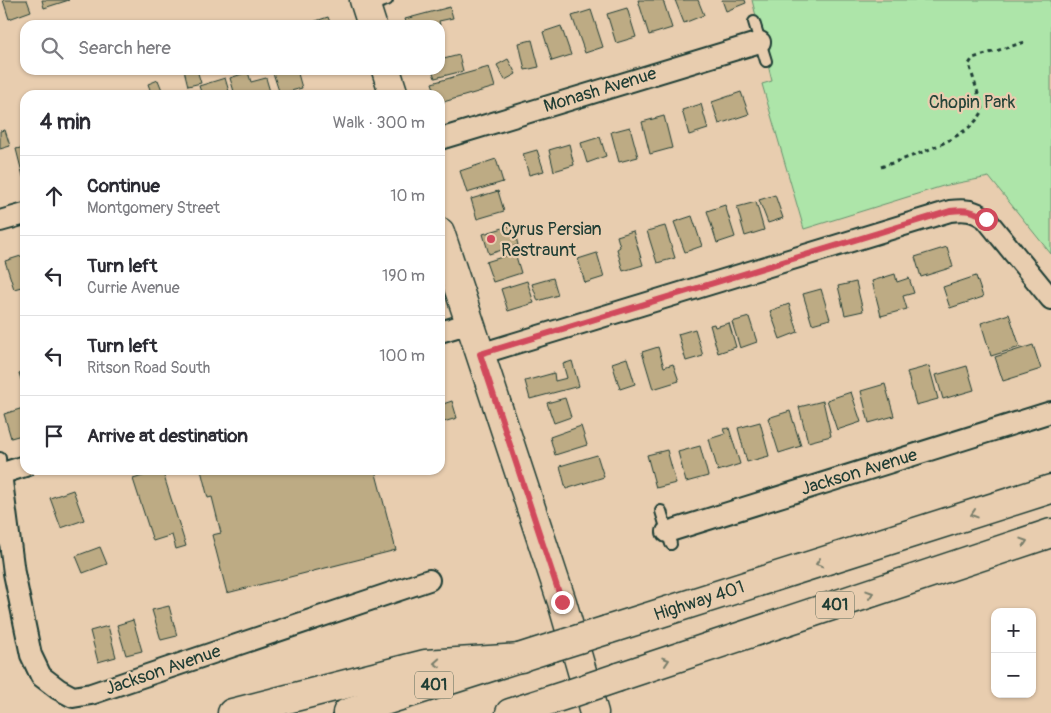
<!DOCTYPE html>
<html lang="en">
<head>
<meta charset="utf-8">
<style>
	:root { --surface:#fff; --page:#f2f2f3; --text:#2b2b33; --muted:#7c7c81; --line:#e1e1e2 }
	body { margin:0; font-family:Pangolin,sans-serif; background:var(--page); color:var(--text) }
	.controls { position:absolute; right:15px; bottom:15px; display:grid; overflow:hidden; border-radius:10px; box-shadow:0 1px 4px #0004 }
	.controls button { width:45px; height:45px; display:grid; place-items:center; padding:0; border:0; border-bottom:1px solid var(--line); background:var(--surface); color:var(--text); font:25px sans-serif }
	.stop { position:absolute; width:15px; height:15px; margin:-11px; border:4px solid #d1495b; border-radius:50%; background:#fff }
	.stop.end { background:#d1495b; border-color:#fff; box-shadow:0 1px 5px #0008 }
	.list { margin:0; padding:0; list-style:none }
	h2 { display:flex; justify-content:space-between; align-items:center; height:65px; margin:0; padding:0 20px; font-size:21px }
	h2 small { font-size:16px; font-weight:400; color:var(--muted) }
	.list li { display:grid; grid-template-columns:32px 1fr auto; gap:15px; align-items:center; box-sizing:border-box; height:80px; padding:0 20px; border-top:1px solid var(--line) }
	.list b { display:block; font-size:19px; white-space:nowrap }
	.list p { margin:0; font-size:16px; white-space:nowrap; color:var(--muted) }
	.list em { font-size:16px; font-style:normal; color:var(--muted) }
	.icon { flex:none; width:28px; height:28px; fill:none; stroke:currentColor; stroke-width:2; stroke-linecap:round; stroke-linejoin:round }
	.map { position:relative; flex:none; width:1051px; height:713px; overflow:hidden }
	.search { position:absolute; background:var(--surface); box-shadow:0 1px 4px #0004; left:20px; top:20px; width:425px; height:55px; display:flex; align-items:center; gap:12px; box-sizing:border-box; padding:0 18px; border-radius:15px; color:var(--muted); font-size:19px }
	.panel { position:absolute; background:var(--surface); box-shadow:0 1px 4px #0004; left:20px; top:90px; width:425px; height:385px; border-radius:15px }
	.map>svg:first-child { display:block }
	.green { fill:#ade5a9; stroke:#66916e }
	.building { fill:#bdab84; stroke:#1f3d34 }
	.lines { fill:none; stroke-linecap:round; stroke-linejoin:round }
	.service-casing { stroke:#1f3d34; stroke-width:14 }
	.minor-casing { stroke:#1f3d34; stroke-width:24 }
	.secondary-casing { stroke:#1f3d34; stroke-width:31 }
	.motorway-casing { stroke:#1f3d34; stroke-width:31 }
	.path { stroke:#1f3d34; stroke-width:3; stroke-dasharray:4 4; stroke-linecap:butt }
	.service { stroke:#e8cdaf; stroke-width:10 }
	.minor { stroke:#e8cdaf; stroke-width:20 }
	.secondary { stroke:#e8cdaf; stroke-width:28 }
	.motorway { stroke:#e8cdaf; stroke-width:28 }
	.motorway-bridge-casing { stroke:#1f3d34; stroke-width:31; stroke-linecap:butt }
	.motorway-bridge { stroke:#e8cdaf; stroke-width:28 }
	.oneway { stroke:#797e6b }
	.route { stroke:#d1495b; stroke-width:6 }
	.poi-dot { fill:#d1495b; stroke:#e8cdaf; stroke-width:2 }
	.labels { text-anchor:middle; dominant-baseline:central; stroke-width:4.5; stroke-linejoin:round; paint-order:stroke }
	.shield { fill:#e8cdaf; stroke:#5b6859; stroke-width:1 }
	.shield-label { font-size:16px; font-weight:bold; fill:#1f3d34 }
	.street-label { font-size:18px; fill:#1f3d34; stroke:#e8cdaf }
	.park-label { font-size:18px; fill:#26453a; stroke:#e8cdaf }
	.poi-label { font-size:18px; fill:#1f3d34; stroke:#e8cdaf; text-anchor:start }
</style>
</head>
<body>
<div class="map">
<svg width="1051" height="713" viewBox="0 0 1051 713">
	<rect width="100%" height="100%" fill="#e8cdaf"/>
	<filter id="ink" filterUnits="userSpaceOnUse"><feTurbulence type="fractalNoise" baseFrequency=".02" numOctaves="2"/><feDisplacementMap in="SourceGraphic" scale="10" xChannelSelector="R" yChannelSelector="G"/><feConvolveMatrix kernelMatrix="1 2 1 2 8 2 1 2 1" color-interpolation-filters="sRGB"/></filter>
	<g filter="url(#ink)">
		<polygon class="green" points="752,0 1051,0 1051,254 989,177 943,186 804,229 762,84 772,81"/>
		<g class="building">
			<polygon points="3,0 27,0 31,11 9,19"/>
			<polygon points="42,0 69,0 44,8"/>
			<polygon points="638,0 663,0 672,28 649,35"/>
			<polygon points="675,0 698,0 704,15 684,23"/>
			<polygon points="722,0 745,0 746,3 726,11"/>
			<polygon points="450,7 453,18 439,21 440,25 407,25 405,19"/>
			<polygon points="627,8 636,37 616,43 607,14"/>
			<polygon points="591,10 603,47 585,53 572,16"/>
			<polygon points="328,17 331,25 304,25"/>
			<polygon points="561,26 571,55 552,61 543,32"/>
			<polygon points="532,40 539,67 525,70 519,43"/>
			<polygon points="459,55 463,71 435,78 432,70 440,70 440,60"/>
			<polygon points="508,59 516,74 505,80 497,65"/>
			<polygon points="489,67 495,87 440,103 440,95 436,95 432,83"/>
			<polygon points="184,70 197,70 201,83 188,86"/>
			<polygon points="272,70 297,70 302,88 280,94"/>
			<polygon points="248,72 251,82 266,78 271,95 235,95 230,78"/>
			<polygon points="225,78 230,95 202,95 199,86"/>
			<polygon points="158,80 164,95 152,95 148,84"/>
			<polygon points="741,92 749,114 719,124 712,102"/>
			<polygon points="701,104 708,129 689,135 682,110"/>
			<polygon points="664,116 672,148 650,154 642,122"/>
			<polygon points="630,127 638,157 619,162 611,132"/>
			<polygon points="5,130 10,146 0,149 0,131"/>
			<polygon points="600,137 606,156 587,163 581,143"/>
			<polygon points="569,144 574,165 554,171 549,150"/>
			<polygon points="25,147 25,179 24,180 16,149"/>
			<polygon points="537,150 544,171 529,175 523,154"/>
			<polygon points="496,159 503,182 467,193 460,171"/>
			<polygon points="498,191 504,211 477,219 471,199"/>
			<polygon points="775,195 783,218 768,223 759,200"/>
			<polygon points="756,202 764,230 745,236 737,207"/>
			<polygon points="725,205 735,237 717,243 707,211"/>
			<polygon points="692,216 702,246 685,252 674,222"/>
			<polygon points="513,225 518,245 489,254 483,234"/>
			<polygon points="665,226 675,258 657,263 647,231"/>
			<polygon points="633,231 643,265 623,271 617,249 620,247 617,236"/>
			<polygon points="947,247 953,267 921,277 915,257"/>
			<polygon points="515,253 521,273 493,282 486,262"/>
			<polygon points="597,253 604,277 585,283 578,259"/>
			<polygon points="24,255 25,286 14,289 5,261"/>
			<polygon points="895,274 897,282 909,278 914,293 903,296 907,309 881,316 872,281"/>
			<polygon points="976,276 983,297 950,308 943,287"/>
			<polygon points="553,278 558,295 538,301 532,284"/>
			<polygon points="527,281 534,303 508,311 501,289"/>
			<polygon points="856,282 863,311 845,315 838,286"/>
			<polygon points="821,289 830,319 812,324 803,294"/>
			<polygon points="789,304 798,332 780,339 770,311"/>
			<polygon points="1009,314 1020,347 991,356 981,323"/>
			<polygon points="749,317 757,342 740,348 732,322"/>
			<polygon points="729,323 736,347 718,353 710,325 714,324 715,327"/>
			<polygon points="695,329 703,356 686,361 678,334"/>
			<polygon points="1033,345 1041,369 1003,381 995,357"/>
			<polygon points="658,347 664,367 673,364 679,381 653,389 642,352"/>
			<polygon points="627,358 635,384 620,389 612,363"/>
			<polygon points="572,361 579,386 530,399 525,381 554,373 555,381 567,378 563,364"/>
			<polygon points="929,366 938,399 916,405 907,372"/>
			<polygon points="967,366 974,390 943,399 936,375"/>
			<polygon points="25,371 25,392 19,373"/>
			<polygon points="885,384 894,416 869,423 861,391"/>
			<polygon points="851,392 861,422 837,430 827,400"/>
			<polygon points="565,398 571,417 554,423 547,403"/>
			<polygon points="452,401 457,418 440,423 440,405"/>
			<polygon points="823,401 831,436 808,442 799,407"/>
			<polygon points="23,408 25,434 11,438 4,414"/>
			<polygon points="790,411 801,446 779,453 768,418"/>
			<polygon points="760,422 769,456 747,462 738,428"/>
			<polygon points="581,426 587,445 555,455 550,437"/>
			<polygon points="729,428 740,464 718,471 709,439 725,434 723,429"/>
			<polygon points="700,446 708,476 686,482 678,452"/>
			<polygon points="667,450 676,483 656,488 647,455"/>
			<polygon points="597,455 604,477 566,489 560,466"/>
			<polygon points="162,470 186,546 176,549 172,535 153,541 133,479"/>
			<polygon points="201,470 375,470 396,550 227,593 212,535 221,533 212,497 208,498"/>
			<polygon points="73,490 84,520 61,528 50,498"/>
			<polygon points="100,547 107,564 83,573 76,556"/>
			<polygon points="169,606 177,636 161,640 152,610"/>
			<polygon points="133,620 142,651 126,655 117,625"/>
			<polygon points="108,626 116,657 98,662 90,631"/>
		</g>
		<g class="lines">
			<g class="service-casing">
				<g id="service">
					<polyline points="367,7 387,0"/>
					<polyline points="754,22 766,61"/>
					<polyline points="0,458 1,474"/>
					<polyline points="661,511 671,544"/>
				</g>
			</g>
			<g class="minor-casing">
				<g id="minor">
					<polyline points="440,139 760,42"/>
					<polyline points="0,221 25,214"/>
					<polyline points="440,332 470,323"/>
					<path d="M480 354 950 211C965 209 974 210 986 219L1051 299"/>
					<polyline points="0,474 25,466"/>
					<polyline points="1,474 14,573 31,655 41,676 58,689 73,697 91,694 429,580"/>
					<polyline points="667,532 1051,412"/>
				</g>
			</g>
			<g class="secondary-casing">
				<g id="secondary">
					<polyline points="364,0 372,25"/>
					<polyline points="386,70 394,95"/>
					<polyline points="440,232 562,602 594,713"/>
				</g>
			</g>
			<g class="motorway-casing">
				<g id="motorway">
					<polyline points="607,630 1051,489"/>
					<polyline points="619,677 1051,533"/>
					<polyline points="232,713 425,664 521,658"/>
					<polyline points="347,713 553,647"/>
					<polyline points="510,713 569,694"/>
				</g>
			</g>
			<path class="path" d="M881 167C908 157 971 139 983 110L969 64 973 58 1025 42"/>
			<use href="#service" class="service"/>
			<use href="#minor" class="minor"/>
			<use href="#secondary" class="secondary"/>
			<use href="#motorway" class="motorway"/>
			<g class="motorway-bridge-casing">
				<g id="motorway-bridge">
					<polyline points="553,647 607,630"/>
					<polyline points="569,694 619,677"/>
				</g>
			</g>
			<use href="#motorway-bridge" class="motorway-bridge"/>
		</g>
		<defs><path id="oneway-chevron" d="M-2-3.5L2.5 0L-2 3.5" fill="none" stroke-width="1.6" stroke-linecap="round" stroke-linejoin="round" transform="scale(1.25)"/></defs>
		<g class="oneway">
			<use href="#oneway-chevron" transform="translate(974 514) rotate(162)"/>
			<use href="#oneway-chevron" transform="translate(1024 542) rotate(-18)"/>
			<use href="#oneway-chevron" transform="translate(819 563) rotate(162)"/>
			<use href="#oneway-chevron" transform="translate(870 594) rotate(-18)"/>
			<use href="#oneway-chevron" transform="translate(666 661) rotate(-18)"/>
			<use href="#oneway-chevron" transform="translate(437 663) rotate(176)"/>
		</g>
	</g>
	<g class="lines" filter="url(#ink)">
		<path class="route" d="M562 602 480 354 950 211C965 209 974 210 986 219"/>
	</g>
	<circle class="poi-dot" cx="491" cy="239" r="5"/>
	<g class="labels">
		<g class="shield">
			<rect x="816" y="591.5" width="38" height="27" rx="4"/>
			<rect x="415" y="671.5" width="38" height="27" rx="4"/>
		</g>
		<g class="shield-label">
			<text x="835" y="605">401</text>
			<text x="434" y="685">401</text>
		</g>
		<g class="street-label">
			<text transform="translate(600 90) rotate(-17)">Monash Avenue</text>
			<text transform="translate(859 472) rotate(-17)">Jackson Avenue</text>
			<text transform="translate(699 601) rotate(-18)">Highway 401</text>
			<text transform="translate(163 670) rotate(-19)">Jackson Avenue</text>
		</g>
		<g class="park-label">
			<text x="972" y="102">Chopin Park</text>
		</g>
		<g class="poi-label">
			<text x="501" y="229">Cyrus Persian<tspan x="501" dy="21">Restraunt</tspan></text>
		</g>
	</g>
</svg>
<div class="controls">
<button>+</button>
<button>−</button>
</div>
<div class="stop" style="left:986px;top:219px"></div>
<div class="stop end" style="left:562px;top:602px"></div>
<div class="search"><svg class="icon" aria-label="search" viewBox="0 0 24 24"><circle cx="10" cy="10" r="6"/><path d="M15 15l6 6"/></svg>Search here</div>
<section class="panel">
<h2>4 min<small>Walk · 300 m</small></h2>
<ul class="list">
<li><svg class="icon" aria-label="ahead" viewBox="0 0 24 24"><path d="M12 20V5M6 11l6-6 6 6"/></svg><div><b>Continue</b><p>Montgomery Street</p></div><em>10 m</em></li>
<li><svg class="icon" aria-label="left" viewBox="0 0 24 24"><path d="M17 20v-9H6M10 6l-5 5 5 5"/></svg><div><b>Turn left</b><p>Currie Avenue</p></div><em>190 m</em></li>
<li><svg class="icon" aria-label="left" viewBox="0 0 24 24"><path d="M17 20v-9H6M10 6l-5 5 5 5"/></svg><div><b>Turn left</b><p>Ritson Road South</p></div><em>100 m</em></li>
<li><svg class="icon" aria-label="arrive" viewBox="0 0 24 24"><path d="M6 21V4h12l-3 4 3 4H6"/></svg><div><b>Arrive at destination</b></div></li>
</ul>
</section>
</div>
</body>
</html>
